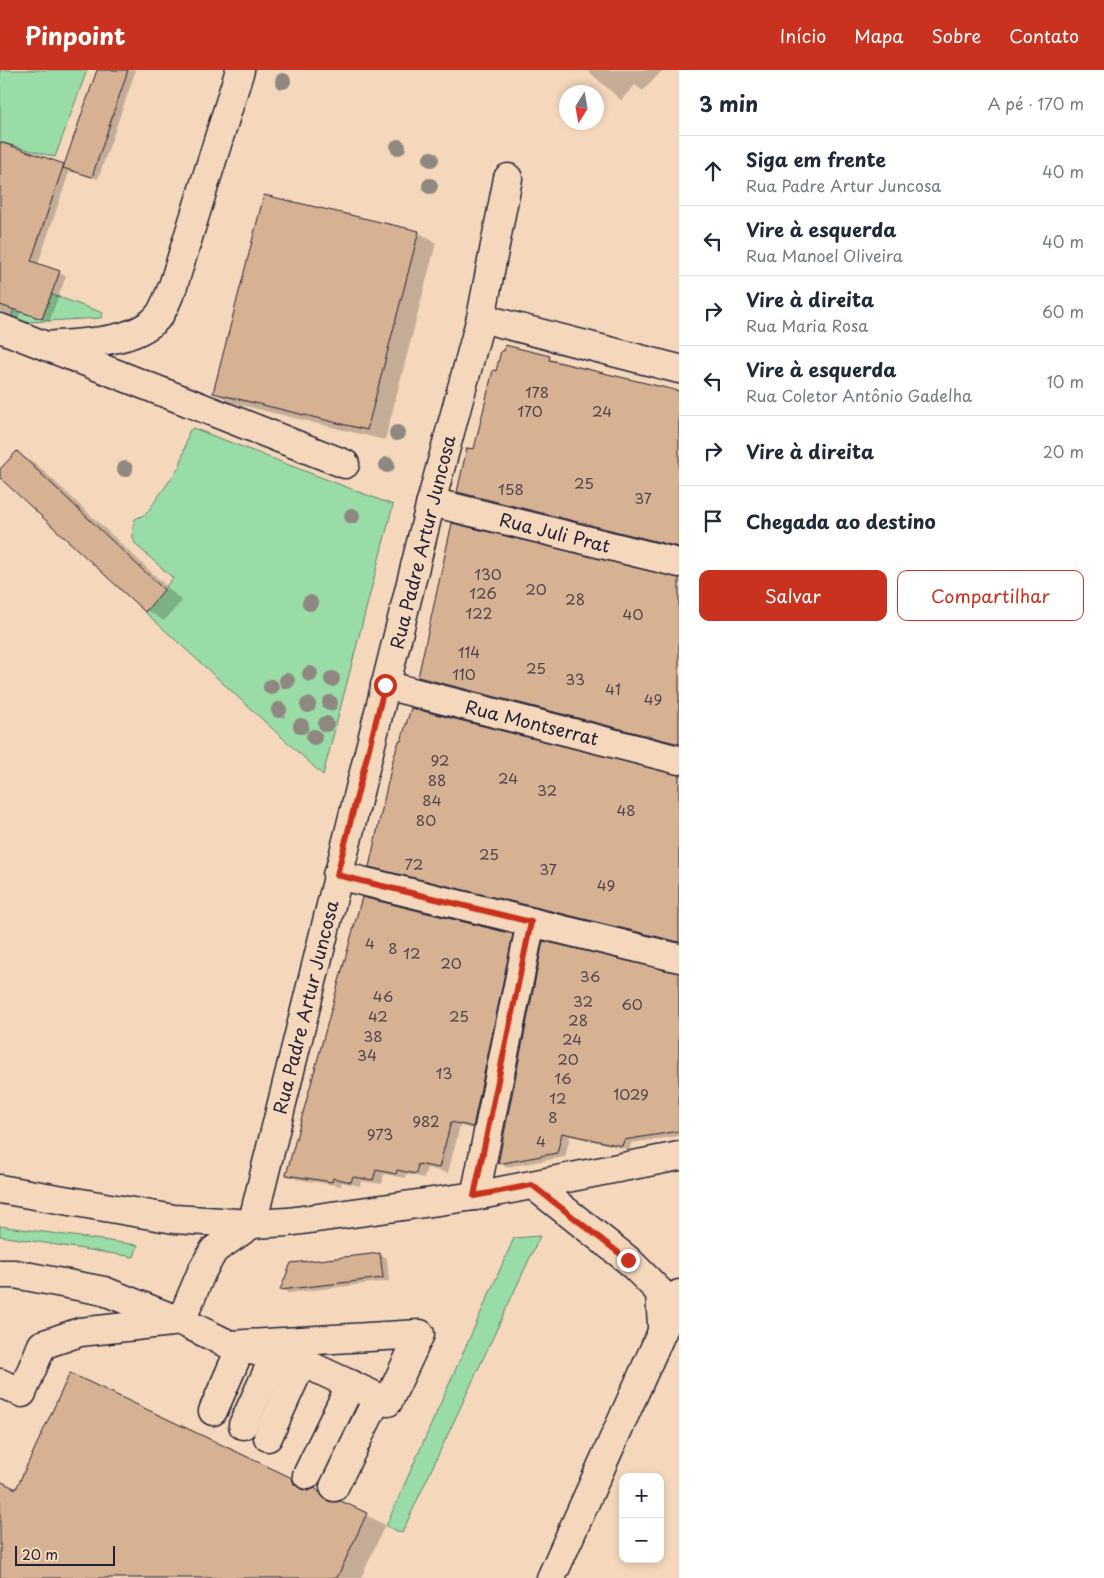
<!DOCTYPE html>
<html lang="pt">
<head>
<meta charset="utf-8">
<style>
	:root { --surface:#fff; --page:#f6f6f7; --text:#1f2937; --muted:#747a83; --line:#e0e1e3; --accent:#c8321e }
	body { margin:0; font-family:"Playpen Sans",sans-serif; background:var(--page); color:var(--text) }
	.controls { position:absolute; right:15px; bottom:15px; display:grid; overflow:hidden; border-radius:10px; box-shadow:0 2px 8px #0003 }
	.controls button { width:45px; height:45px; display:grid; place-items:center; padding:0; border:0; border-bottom:1px solid var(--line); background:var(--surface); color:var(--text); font:25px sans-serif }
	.compass { position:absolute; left:559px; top:15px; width:45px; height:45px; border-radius:50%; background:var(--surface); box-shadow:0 2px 8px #0003; rotate:191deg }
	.scale { position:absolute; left:15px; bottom:12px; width:100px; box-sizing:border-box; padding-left:5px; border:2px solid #22223b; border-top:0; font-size:14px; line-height:18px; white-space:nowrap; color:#22223b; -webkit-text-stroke:4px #f5d8bc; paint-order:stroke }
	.stop { position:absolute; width:15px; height:15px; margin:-11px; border:4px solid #c8321e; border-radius:50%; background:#fff }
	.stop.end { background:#c8321e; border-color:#fff; box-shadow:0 1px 5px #0008 }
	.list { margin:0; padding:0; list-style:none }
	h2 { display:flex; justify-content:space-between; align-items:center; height:65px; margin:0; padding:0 20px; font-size:21px }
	h2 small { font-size:16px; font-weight:400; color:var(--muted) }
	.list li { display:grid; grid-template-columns:32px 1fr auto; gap:15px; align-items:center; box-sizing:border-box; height:70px; padding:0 20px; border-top:1px solid var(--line) }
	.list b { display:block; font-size:19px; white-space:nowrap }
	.list p { margin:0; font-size:16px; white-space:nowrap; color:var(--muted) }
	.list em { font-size:16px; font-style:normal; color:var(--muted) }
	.actions { display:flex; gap:10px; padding:15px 20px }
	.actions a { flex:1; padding:11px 0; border:1px solid var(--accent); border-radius:10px; text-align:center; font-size:18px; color:var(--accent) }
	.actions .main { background:var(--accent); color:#fff }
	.icon { flex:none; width:28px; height:28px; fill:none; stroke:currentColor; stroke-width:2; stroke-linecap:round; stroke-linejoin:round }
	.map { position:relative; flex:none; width:679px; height:1508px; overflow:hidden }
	header { display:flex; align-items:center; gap:30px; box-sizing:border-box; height:70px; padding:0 25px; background:var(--accent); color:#fff }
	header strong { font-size:24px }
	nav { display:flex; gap:28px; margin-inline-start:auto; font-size:18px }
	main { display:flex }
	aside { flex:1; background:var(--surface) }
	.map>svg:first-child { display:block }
	.green { fill:#9adca7; stroke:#5e7f71 }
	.shadow { fill:#0003 }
	.building { fill:#d6b192; stroke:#22223b }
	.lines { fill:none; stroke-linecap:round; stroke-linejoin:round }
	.minor-casing { stroke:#22223b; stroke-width:31 }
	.minor { stroke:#f5d8bc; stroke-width:28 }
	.tree { fill:#8e8881 }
	.route { stroke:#c8321e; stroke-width:6 }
	.labels { text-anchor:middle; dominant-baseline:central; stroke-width:5; stroke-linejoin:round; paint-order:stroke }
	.number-label { font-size:15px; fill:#4f4651 }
	.street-label { font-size:18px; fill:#22223b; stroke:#f5d8bc }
</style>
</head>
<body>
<header>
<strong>Pinpoint</strong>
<nav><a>Início</a><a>Mapa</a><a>Sobre</a><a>Contato</a></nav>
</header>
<main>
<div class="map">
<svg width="679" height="1508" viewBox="0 0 679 1508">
	<rect width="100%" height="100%" fill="#f5d8bc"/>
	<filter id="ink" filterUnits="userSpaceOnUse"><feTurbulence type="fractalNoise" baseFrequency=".02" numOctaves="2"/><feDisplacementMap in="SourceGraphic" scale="10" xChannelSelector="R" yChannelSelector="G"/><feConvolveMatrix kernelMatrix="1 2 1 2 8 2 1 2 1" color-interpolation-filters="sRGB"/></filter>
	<g filter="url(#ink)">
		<g class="green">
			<polygon points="0,0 87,0 55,87 0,72"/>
			<polygon points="20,213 103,243 101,248 10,253"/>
			<path d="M193 358 393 435 323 705 145 542 173 508 136 475C131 465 132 459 135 449L146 444 180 396 189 361Z"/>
			<polygon points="0,1156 138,1175 134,1187 0,1166"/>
			<polygon points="540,1166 402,1463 386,1456 514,1168"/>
		</g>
		<g class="shadow">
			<polygon points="98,0 136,0 98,109 70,100 38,194 66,206 49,252 21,242 18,249 5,245 0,248 0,80 2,74 65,96"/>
			<polygon points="587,0 663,0 643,21 635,15 621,30"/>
			<polygon points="418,162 436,173 385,370 233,333 214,322"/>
			<polygon points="506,277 679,323 679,478 466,426 458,422 475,381"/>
			<polygon points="17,383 35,393 182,531 164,551 146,540 0,406 0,401"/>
			<polygon points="679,509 679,675 427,611 420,607"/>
			<polygon points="679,706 679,869 677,871 679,873 378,800 370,796"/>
			<polygon points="512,865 521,870 482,1061 460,1056 448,1103 427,1098 424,1108 406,1104 405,1108 384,1104 382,1114 361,1111 360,1116 342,1112 341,1116 296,1109 287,1104"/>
			<polygon points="679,904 679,1066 631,1073 630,1080 570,1066 565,1087 506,1097 499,1093"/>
			<polygon points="380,1185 387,1188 389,1211 288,1223 282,1219"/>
			<polygon points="291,1409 311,1421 315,1420 335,1432 341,1432 385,1455 361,1508 0,1508 0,1412 16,1420"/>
		</g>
		<g class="building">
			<polygon points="97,0 128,0 92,107 63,98"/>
			<polygon points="0,72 64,94 31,191 60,201 42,249 0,235"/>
			<polygon points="264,125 419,161 367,360 213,323"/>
			<polygon points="505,275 550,286 549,290 679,321 679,477 457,422 467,378 474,379 493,300 496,301 501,281 504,281"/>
			<polygon points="17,381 164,520 145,542 0,408 0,399"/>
			<polygon points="452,453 679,508 679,674 418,607"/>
			<polygon points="411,638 679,705 679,872 369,797 393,690 399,671 401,671"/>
			<polygon points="362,827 513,864 473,1057 451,1052 439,1098 418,1094 416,1104 397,1100 396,1104 376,1100 373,1110 353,1107 351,1112 333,1108 332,1112 286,1105"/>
			<polygon points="543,871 679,903 679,1061 624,1070 622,1076 562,1063 557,1083 498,1094"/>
			<polygon points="380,1183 383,1208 280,1220 291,1193"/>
			<polygon points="70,1303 292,1408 294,1414 301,1419 308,1421 315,1418 328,1431 341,1431 367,1443 337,1508 0,1508 0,1411 16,1419"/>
		</g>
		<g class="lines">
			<g class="minor-casing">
				<g id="minor">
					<polyline points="481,248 679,299"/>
					<polyline points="0,258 345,394"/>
					<path d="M46 276C79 273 139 274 160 244 165 236 169 225 173 216L240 0"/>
					<polyline points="431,432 679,493"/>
					<polyline points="385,615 679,690"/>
					<polyline points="337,805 679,888"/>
					<polyline points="533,1115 628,1190 660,1222 662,1257"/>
					<polyline points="0,1119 174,1149 252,1154 288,1152 475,1126 679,1086"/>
					<polyline points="475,1126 531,852"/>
					<polyline points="0,1204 15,1204 104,1221 177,1250"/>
					<polyline points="230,1275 420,1264 388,1332 302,1292 230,1275 181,1251 202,1201 214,1180 252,1154 431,432 481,248 508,108"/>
					<polyline points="0,1313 22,1323 42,1275 80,1262 181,1251"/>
					<polyline points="213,1341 241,1277"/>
					<polyline points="243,1355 275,1285"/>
					<polyline points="268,1367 302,1292"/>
					<polyline points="307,1405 351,1314"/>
					<polyline points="334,1417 378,1327"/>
					<polyline points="551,1508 679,1224"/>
				</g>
			</g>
			<use href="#minor" class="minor"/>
		</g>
		<g class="tree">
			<circle cx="283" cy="11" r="8"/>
			<circle cx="398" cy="77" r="8"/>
			<circle cx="431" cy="89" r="8"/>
			<circle cx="430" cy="116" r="8"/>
			<circle cx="397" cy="363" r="8"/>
			<circle cx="387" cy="395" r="8"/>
			<circle cx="125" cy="399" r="8"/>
			<circle cx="352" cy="446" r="8"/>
			<circle cx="310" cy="533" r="8"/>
			<circle cx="310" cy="604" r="8"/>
			<circle cx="332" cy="609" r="8"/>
			<circle cx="287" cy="611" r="8"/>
			<circle cx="271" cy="617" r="8"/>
			<circle cx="330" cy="633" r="8"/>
			<circle cx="308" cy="635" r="8"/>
			<circle cx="279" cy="640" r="8"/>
			<circle cx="326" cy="654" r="8"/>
			<circle cx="301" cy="656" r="8"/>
			<circle cx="314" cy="667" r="8"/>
		</g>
	</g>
	<g class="lines" filter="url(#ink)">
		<polyline class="route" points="385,615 337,805 531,852 474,1126 532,1115 628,1190"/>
	</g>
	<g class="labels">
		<g class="number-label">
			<text x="537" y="321">178</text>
			<text x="530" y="340">170</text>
			<text x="602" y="340">24</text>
			<text x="584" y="412">25</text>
			<text x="511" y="418">158</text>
			<text x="643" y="427">37</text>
			<text x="488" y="503">130</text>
			<text x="536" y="518">20</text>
			<text x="483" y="522">126</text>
			<text x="575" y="528">28</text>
			<text x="479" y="542">122</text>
			<text x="633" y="543">40</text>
			<text x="469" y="581">114</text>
			<text x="536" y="597">25</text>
			<text x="464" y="603">110</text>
			<text x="575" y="608">33</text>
			<text x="613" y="618">41</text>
			<text x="653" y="628">49</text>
			<text x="440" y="689">92</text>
			<text x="508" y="707">24</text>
			<text x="437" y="709">88</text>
			<text x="547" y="719">32</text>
			<text x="432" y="729">84</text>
			<text x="626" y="739">48</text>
			<text x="426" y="749">80</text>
			<text x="489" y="783">25</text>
			<text x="414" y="793">72</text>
			<text x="548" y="798">37</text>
			<text x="606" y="814">49</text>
			<text x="370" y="872">4</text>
			<text x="393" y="877">8</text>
			<text x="412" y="882">12</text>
			<text x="451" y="892">20</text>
			<text x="590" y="905">36</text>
			<text x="383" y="925">46</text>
			<text x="583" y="930">32</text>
			<text x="632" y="933">60</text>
			<text x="378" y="945">42</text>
			<text x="459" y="945">25</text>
			<text x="578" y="949">28</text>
			<text x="373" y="965">38</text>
			<text x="572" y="968">24</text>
			<text x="367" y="984">34</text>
			<text x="568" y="988">20</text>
			<text x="444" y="1002">13</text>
			<text x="563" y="1007">16</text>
			<text x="631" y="1023">1029</text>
			<text x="558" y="1027">12</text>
			<text x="553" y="1046">8</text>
			<text x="426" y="1050">982</text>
			<text x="380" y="1063">973</text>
			<text x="541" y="1070">4</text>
		</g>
		<g class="street-label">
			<text transform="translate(555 462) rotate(14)">Rua Juli Prat</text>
			<text transform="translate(422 472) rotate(-76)">Rua Padre Artur Juncosa</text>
			<text transform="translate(532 652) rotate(14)">Rua Montserrat</text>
			<text transform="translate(305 937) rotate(-76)">Rua Padre Artur Juncosa</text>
		</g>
	</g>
</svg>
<div class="controls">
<button>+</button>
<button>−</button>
</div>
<svg class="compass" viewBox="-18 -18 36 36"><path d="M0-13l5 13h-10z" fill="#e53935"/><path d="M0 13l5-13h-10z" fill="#747a83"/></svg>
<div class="scale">20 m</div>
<div class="stop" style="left:385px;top:615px"></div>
<div class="stop end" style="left:628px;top:1190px"></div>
</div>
<aside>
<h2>3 min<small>A pé · 170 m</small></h2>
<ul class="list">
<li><svg class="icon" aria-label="ahead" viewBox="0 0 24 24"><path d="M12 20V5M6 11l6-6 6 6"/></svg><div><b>Siga em frente</b><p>Rua Padre Artur Juncosa</p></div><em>40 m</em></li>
<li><svg class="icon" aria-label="left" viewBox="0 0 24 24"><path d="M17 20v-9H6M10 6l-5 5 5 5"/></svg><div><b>Vire à esquerda</b><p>Rua Manoel Oliveira</p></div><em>40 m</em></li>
<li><svg class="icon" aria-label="right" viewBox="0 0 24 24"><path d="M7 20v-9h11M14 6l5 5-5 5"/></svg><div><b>Vire à direita</b><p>Rua Maria Rosa</p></div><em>60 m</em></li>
<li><svg class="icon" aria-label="left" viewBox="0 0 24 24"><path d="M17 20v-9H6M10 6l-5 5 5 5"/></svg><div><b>Vire à esquerda</b><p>Rua Coletor Antônio Gadelha</p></div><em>10 m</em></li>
<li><svg class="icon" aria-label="right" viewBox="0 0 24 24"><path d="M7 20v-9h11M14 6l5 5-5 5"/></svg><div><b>Vire à direita</b></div><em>20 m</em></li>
<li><svg class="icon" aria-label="arrive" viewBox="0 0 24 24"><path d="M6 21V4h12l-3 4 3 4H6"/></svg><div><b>Chegada ao destino</b></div></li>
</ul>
<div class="actions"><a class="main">Salvar</a><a>Compartilhar</a></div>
</aside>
</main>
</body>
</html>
